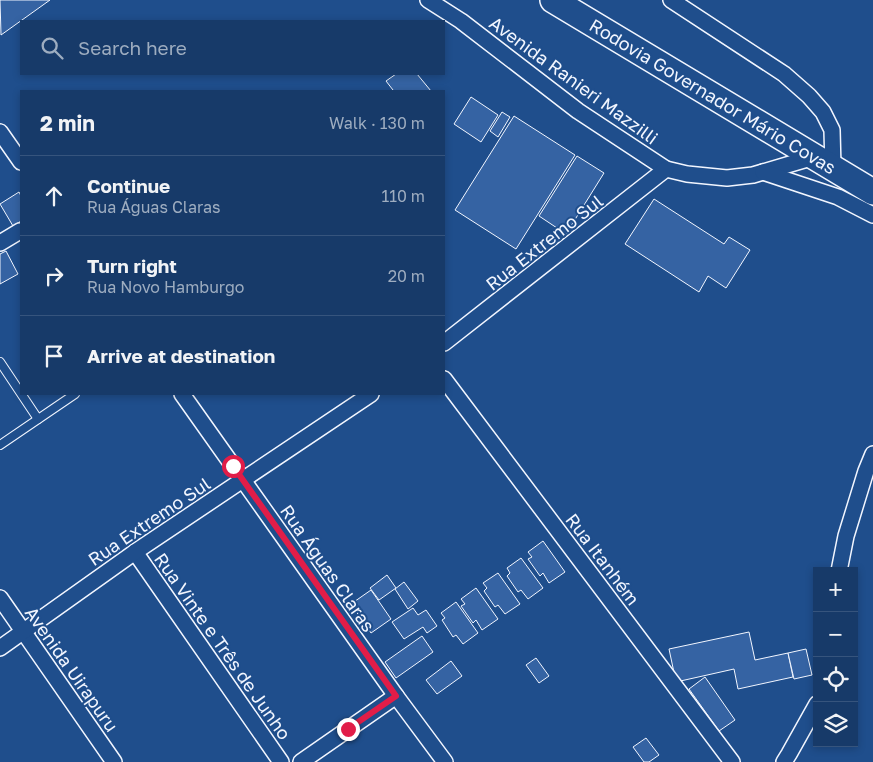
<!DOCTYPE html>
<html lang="en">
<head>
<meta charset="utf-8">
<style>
	:root { --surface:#173a69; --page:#20416f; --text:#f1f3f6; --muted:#9eadc0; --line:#36547d }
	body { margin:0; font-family:"Golos Text",sans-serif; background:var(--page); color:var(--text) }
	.controls { position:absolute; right:15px; bottom:15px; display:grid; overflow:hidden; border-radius:0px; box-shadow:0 2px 8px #0003 }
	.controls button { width:45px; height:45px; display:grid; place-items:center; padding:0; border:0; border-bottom:1px solid var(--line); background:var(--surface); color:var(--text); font:25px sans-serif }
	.stop { position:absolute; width:15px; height:15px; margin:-11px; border:4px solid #e11d48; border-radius:50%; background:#fff }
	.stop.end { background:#e11d48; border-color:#fff; box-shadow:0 1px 5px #0008 }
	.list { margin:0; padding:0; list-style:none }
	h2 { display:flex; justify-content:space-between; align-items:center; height:65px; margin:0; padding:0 20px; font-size:21px }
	h2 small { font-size:16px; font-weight:400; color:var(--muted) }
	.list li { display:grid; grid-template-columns:32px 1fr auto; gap:15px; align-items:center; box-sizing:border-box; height:80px; padding:0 20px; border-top:1px solid var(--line) }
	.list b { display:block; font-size:19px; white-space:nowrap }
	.list p { margin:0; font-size:16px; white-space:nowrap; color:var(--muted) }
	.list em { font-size:16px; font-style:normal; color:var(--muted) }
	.icon { flex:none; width:28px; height:28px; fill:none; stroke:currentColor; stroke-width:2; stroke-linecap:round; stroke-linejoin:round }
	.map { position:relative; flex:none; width:873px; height:762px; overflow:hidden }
	.search { position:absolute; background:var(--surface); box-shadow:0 2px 8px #0003; left:20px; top:20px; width:425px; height:55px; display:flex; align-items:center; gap:12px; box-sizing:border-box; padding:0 18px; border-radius:0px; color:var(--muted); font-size:19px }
	.panel { position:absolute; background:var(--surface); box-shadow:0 2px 8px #0003; left:20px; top:90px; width:425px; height:305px; border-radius:0px }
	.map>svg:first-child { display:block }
	.building { fill:#3563a3; stroke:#f2f6ff }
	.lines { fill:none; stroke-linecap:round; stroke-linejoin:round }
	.service-casing { stroke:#f2f6ff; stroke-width:10 }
	.minor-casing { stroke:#f2f6ff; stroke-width:18 }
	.trunk-casing { stroke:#f2f6ff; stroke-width:28 }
	.service { stroke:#1f4e8c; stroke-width:8 }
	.minor { stroke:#1f4e8c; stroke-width:15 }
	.trunk { stroke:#1f4e8c; stroke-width:25 }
	.route { stroke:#e11d48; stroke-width:6 }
	.labels { text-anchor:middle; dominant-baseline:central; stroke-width:4; stroke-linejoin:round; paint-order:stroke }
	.street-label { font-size:18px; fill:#f2f6ff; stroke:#1f4e8c }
</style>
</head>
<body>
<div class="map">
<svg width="873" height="762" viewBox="0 0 873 762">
	<rect width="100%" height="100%" fill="#1f4e8c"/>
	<g class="building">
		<polygon points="0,0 50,0 1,35"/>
		<polygon points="396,74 417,74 431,91 392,91 393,90 386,81"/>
		<polygon points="471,97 498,115 481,142 454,124"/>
		<polygon points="502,112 510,117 498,137 490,131"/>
		<polygon points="514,116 575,155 516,249 455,210"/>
		<polygon points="577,156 604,173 566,234 539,216"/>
		<polygon points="19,192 21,196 21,221 13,226 0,204"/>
		<polygon points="654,199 724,244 729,237 750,250 726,288 708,276 699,292 625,244"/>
		<polygon points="6,251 18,274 0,284 0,254"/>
		<polygon points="543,541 565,572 549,583 543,573 540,576 528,559 532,557 528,552"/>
		<polygon points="521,558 543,588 528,599 521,590 518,592 507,576 510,573 507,568"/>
		<polygon points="498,573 520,604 505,614 498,605 495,607 484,591 487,588 483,583"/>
		<polygon points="387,575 396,588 379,600 370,588"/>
		<polygon points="404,582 418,601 408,609 395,589"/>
		<polygon points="476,588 498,619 482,630 476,620 473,623 461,606 465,604 461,599"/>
		<polygon points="371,590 391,619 371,633 351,604"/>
		<polygon points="456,602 478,633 463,644 456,635 453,637 442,620 445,618 441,613"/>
		<polygon points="413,608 418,615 426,610 437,626 427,633 423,627 404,639 392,622"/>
		<polygon points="749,632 755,660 788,653 793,677 738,689 734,669 676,682 669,649"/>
		<polygon points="422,636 433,652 396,678 385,662"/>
		<polygon points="806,649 812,675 794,679 788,653"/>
		<polygon points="536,658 549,676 539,683 526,665"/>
		<polygon points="451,661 462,676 437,694 426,680"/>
		<polygon points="705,677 735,720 719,731 689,689"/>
		<polygon points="646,738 659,755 649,762 644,762 633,747"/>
	</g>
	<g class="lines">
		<g class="service-casing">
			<g id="service">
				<polyline points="0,362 38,419"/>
				<polyline points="0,445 75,394"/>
			</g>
		</g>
		<g class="minor-casing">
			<g id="minor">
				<polyline points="428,0 461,21 578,111 666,169 687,174 727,178 753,175 814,157"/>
				<polyline points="671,0 784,74 809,96 823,112 832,130 833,168"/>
				<polyline points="0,132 21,162"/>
				<polyline points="763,172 838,197 873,215"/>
				<polyline points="0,243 20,231"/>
				<polyline points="444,343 666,169"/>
				<polyline points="444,379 732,762"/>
				<polyline points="182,394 396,696 445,762"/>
				<polyline points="135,552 281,762"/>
				<polyline points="839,571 846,536 866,471 873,454"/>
				<polyline points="0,598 114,762"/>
				<polyline points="0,648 135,552 371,394"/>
				<polyline points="301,762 396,696"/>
				<polyline points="784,762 789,754 817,704"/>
			</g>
		</g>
		<g class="trunk-casing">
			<polyline id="trunk" points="553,0 873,192"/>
		</g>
		<use href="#service" class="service"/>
		<use href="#minor" class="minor"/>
		<use href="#trunk" class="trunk"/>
	</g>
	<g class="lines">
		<polyline class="route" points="233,466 396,696 348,729"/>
	</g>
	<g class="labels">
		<g class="street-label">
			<text transform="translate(574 80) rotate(36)">Avenida Ranieri Mazzilli</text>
			<text transform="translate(713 96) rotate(31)">Rodovia Governador Mário Covas</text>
			<text transform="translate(544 242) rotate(-38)">Rua Extremo Sul</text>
			<text transform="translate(149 521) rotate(-34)">Rua Extremo Sul</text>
			<text transform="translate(603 559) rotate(53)">Rua Itanhém</text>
			<text transform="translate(328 568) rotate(55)">Rua Águas Claras</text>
			<text transform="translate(223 646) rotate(55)">Rua Vinte e Três de Junho</text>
			<text transform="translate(72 669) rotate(55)">Avenida Uirapuru</text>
		</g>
	</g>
</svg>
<div class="controls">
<button>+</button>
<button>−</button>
<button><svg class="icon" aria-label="locate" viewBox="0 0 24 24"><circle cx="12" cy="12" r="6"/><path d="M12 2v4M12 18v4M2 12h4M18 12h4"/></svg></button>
<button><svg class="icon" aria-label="layers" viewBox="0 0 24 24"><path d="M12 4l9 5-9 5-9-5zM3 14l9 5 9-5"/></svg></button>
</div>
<div class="stop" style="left:233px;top:466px"></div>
<div class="stop end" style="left:348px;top:729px"></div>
<div class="search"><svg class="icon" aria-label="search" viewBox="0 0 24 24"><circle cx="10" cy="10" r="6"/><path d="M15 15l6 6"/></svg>Search here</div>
<section class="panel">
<h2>2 min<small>Walk · 130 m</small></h2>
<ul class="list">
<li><svg class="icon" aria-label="ahead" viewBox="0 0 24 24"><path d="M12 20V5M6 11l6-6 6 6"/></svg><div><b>Continue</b><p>Rua Águas Claras</p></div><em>110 m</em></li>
<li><svg class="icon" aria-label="right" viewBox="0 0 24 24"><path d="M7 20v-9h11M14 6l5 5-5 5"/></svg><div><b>Turn right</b><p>Rua Novo Hamburgo</p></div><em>20 m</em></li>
<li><svg class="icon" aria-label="arrive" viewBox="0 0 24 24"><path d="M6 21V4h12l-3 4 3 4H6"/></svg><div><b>Arrive at destination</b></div></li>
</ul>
</section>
</div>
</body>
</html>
